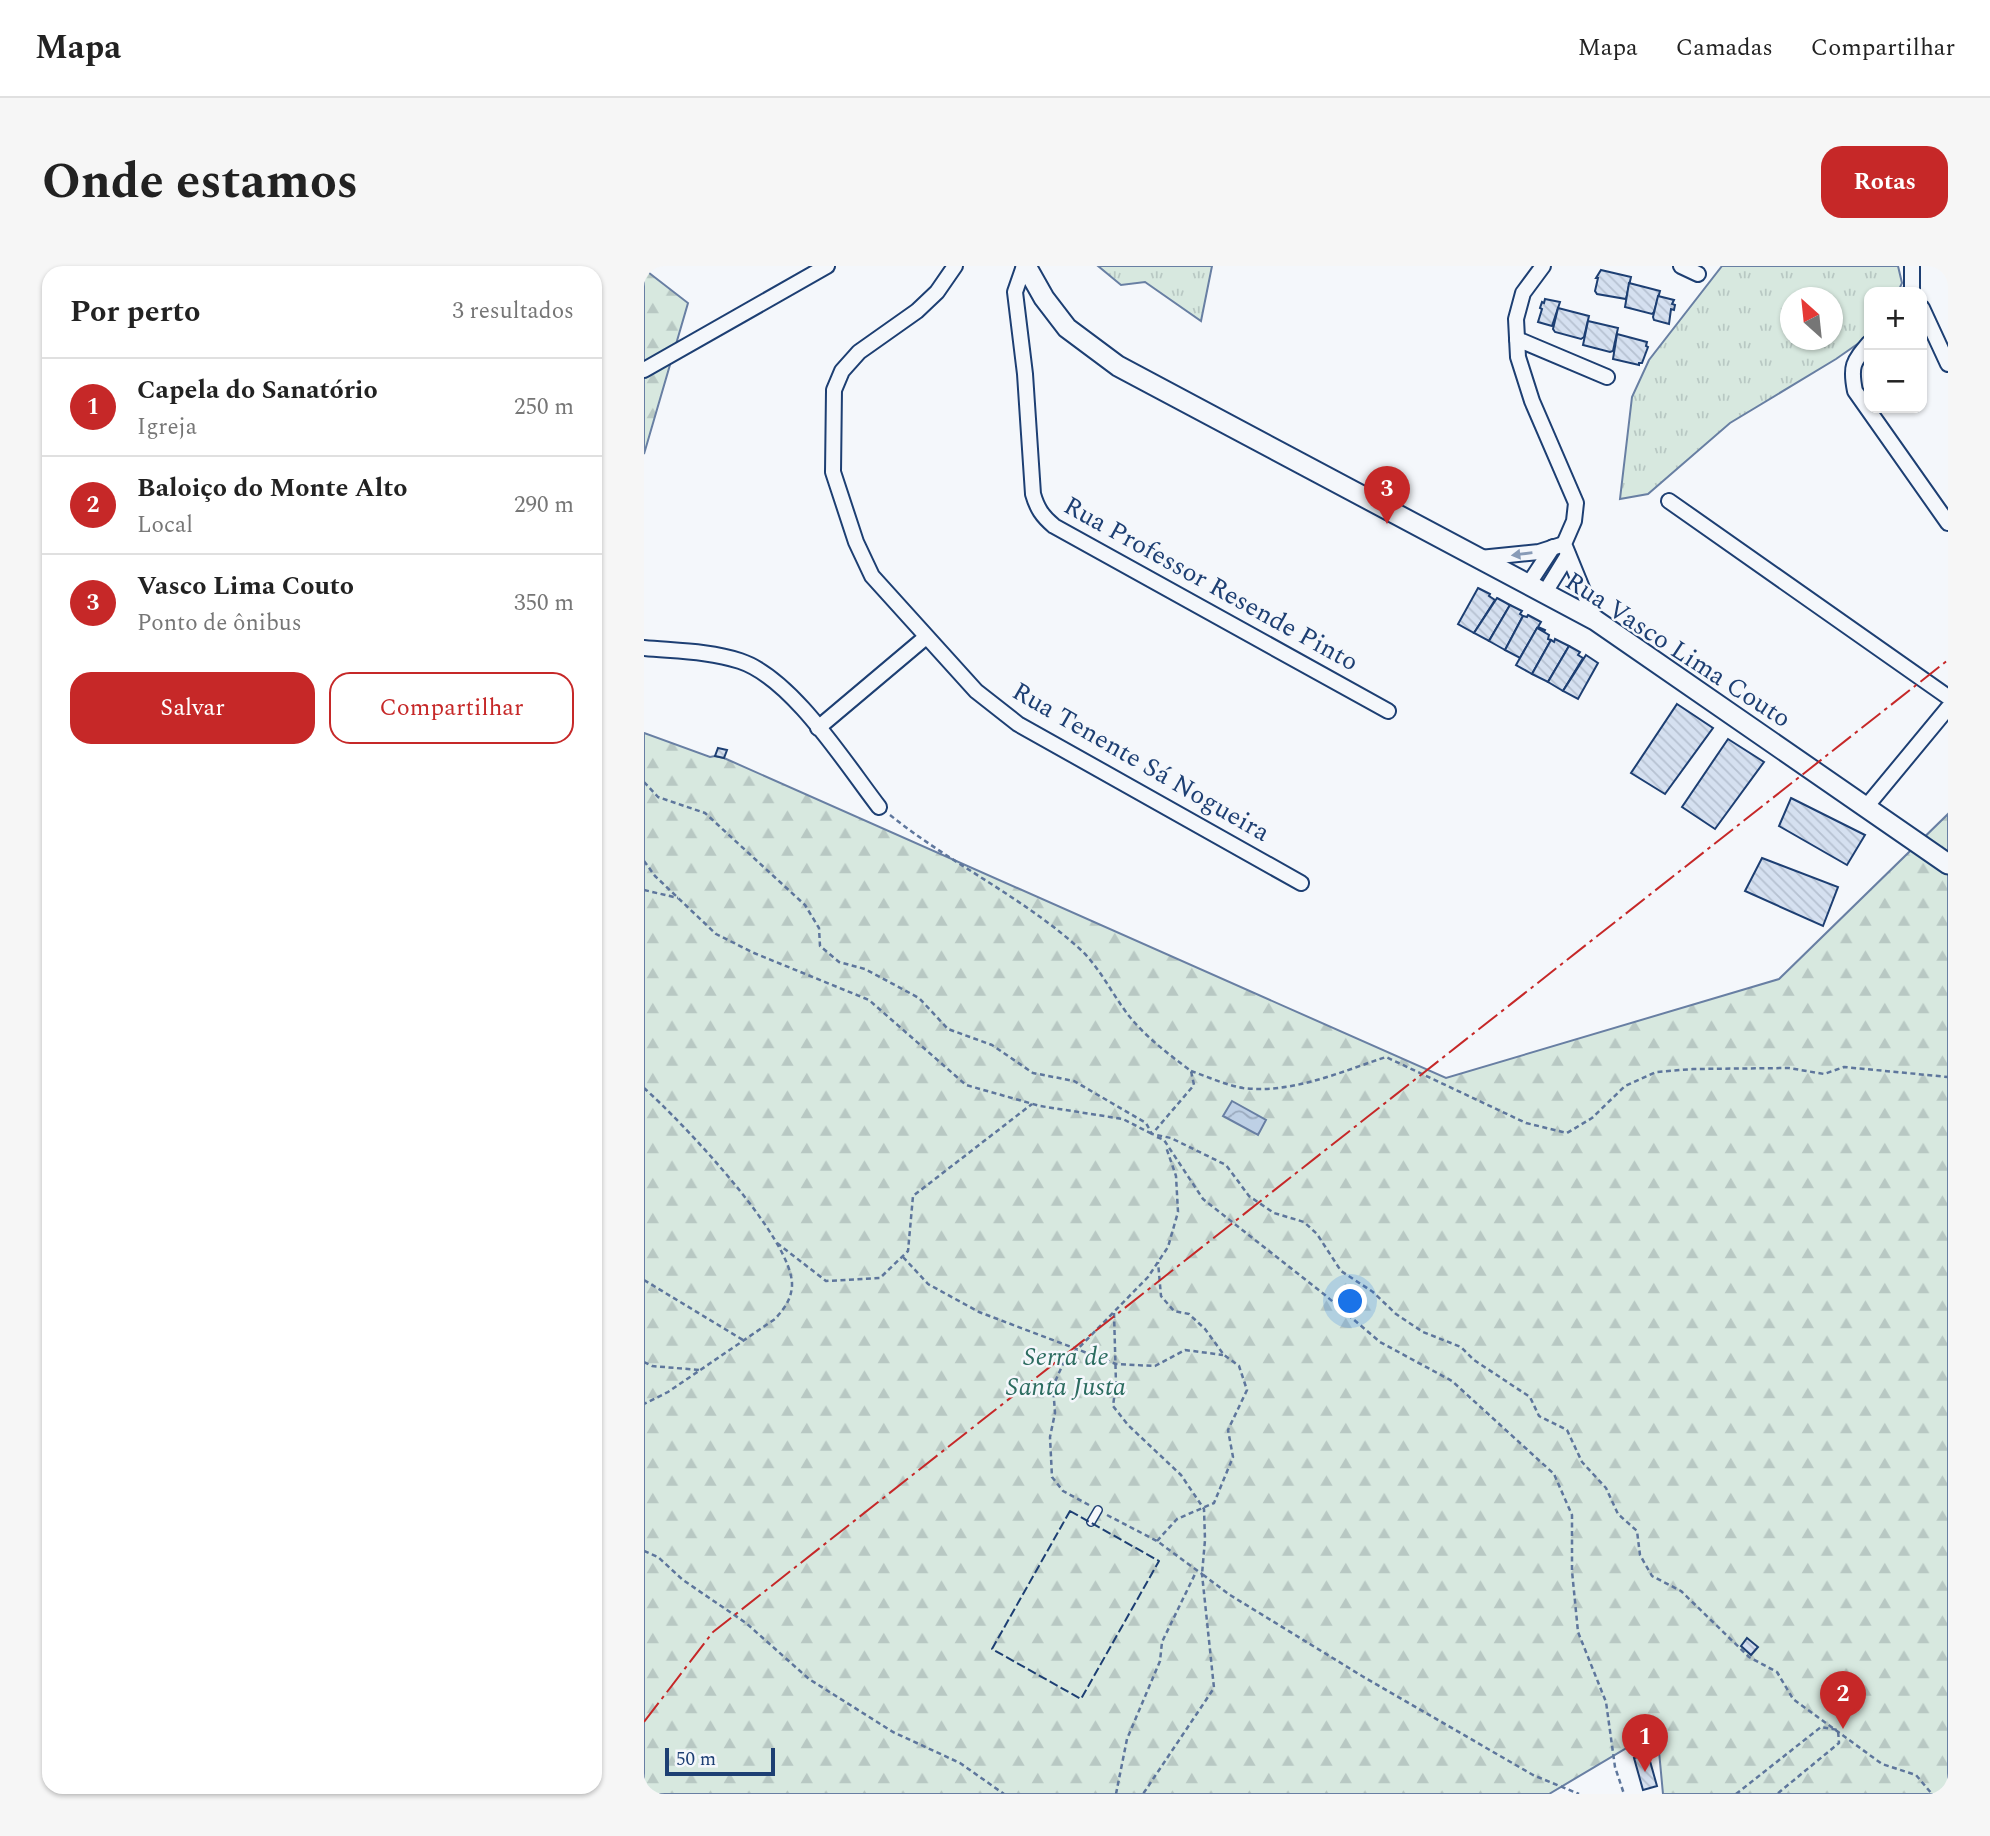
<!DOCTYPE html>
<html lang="pt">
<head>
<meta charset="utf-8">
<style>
	:root { --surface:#fff; --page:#f6f6f6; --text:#222; --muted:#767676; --line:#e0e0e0; --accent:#c62828 }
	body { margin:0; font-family:Spectral,serif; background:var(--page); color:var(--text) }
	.controls { position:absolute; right:21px; top:21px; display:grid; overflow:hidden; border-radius:14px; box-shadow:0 2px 5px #0004 }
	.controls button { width:63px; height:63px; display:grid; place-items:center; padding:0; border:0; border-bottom:2px solid var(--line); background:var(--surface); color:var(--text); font:35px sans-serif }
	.compass { position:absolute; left:1136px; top:21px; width:63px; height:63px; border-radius:50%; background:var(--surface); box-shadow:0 2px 5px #0004; rotate:333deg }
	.scale { position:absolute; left:21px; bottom:18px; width:110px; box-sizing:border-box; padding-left:7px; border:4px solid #1d3f73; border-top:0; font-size:19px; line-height:24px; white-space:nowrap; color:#1d3f73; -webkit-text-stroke:5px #f4f7fb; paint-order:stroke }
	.you { position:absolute; left:707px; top:1036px; width:24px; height:24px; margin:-18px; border:5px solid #fff; border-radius:50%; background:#1a73e8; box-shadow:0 0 0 10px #1a73e833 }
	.badge { display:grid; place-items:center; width:46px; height:46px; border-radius:50%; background:var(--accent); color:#fff; font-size:23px; font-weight:700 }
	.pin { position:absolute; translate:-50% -58px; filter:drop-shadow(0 2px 4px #0008) }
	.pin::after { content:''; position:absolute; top:37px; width:24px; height:21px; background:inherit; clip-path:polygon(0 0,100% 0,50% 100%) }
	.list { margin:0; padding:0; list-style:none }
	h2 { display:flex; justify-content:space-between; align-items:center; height:91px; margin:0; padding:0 28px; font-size:30px }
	h2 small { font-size:23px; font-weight:400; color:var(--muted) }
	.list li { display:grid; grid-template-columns:46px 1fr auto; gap:21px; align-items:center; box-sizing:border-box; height:98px; padding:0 28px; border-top:2px solid var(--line) }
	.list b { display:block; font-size:26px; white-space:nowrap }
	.list p { margin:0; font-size:23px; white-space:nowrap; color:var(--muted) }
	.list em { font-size:23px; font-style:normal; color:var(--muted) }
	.actions { display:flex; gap:14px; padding:21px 28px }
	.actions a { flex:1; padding:16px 0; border:2px solid var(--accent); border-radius:21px; text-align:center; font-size:24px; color:var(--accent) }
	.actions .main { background:var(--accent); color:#fff }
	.map { position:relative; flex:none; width:1304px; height:1528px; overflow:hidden; border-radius:21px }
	header { display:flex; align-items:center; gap:42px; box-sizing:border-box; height:98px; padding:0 35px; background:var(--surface); border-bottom:2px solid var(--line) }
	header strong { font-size:33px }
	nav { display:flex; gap:38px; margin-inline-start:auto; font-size:24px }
	.intro { display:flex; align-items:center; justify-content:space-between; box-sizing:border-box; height:168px; padding:0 42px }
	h1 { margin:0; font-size:49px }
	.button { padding:18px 32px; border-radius:21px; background:var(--accent); color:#fff; font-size:24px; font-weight:700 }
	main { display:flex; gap:42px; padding:0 42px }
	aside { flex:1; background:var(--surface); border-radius:21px; box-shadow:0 2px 5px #0004 }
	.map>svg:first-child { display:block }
	.grass { fill:url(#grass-tufts); stroke:#687fa3; stroke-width:2; fill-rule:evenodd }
	.forest { fill:url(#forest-firs); stroke:#687fa3; stroke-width:2 }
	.water { fill:url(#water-waves); stroke:#687fa3; stroke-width:2 }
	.building { fill:url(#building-back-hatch); stroke:#1d3f73; stroke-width:2 }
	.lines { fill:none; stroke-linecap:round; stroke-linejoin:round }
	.lane-casing { stroke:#1d3f73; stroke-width:10 }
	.street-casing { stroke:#1d3f73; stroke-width:18 }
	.secondary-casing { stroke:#1d3f73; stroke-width:23 }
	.path { stroke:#5e769c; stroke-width:2.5; stroke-dasharray:5 3.5; stroke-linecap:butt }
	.lane { stroke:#f4f7fb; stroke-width:7 }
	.street { stroke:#f4f7fb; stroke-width:14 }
	.secondary { stroke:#f4f7fb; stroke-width:19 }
	.fence { stroke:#1d3f73; stroke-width:2; stroke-dasharray:9 3.5; stroke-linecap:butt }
	.power { stroke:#c62828; stroke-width:2; stroke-dasharray:24 5 3.5 5; stroke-linecap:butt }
	.oneway { fill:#889bb7 }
	.labels { text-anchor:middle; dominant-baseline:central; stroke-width:5; stroke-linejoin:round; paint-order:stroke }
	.street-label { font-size:26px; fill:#1d3f73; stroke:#f4f7fb }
	.park-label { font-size:26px; font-style:italic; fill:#2c6c60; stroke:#f4f7fb }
</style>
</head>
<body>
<header>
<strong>Mapa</strong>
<nav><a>Mapa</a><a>Camadas</a><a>Compartilhar</a></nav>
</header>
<div class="intro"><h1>Onde estamos</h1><a class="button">Rotas</a></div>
<main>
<aside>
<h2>Por perto<small>3 resultados</small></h2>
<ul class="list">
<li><span class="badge">1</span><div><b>Capela do Sanatório</b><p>Igreja</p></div><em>250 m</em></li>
<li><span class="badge">2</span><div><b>Baloiço do Monte Alto</b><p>Local</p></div><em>290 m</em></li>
<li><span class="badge">3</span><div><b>Vasco Lima Couto</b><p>Ponto de ônibus</p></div><em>350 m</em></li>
</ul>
<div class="actions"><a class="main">Salvar</a><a>Compartilhar</a></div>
</aside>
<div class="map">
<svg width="1304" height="1528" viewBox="0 0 1304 1528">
	<defs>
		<pattern id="grass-tufts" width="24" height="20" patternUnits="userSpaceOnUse" patternTransform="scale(1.75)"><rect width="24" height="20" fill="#d7e8df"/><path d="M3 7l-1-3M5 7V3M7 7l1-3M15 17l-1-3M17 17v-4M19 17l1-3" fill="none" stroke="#b8c8c3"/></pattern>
		<pattern id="forest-firs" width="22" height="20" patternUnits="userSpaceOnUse" patternTransform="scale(1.75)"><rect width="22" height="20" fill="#d7e8df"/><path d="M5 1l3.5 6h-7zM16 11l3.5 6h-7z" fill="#b8c8c3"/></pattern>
		<pattern id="water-waves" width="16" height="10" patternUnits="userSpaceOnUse" patternTransform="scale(1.75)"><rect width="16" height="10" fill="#bed0e5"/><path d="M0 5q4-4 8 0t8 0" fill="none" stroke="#9aaabe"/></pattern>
		<pattern id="building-back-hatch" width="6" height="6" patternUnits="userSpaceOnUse" patternTransform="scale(1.75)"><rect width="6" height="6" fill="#d5e0f0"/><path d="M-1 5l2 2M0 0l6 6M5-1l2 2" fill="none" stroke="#b6c1d1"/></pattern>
	</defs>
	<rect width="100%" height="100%" fill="#f4f7fb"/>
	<g class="grass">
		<polygon points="454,0 568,0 557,55 501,16 477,19"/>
		<path d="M1078 0H1254L1258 17 1254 26H1225V67L1222 72 1192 93 1086 157 1004 228 976 233 988 131 1005 94ZM1146 32H1188V74H1146Z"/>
	</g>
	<g class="forest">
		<polygon points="0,3 44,37 0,188"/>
		<polygon points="0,467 66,491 71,490 80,492 802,812 1135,713 1304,548 1304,1528 1019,1528 1013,1464 905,1528 0,1528"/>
	</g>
	<polygon class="water" points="588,835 622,854 614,869 579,850"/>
	<g class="building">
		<polygon points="957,4 987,11 982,33 953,28 951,25 954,12 952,12"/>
		<polygon points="985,17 1016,25 1010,46 1008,48 981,41"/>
		<polygon points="1014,30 1030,34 1028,38 1031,39 1030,44 1027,43 1025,58 1010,54 1009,51"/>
		<polygon points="901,33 916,36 908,60 894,56 898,43 896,42 898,36 900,37"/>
		<polygon points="914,42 945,50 940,71 937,73 911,66 909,63"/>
		<polygon points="944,55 974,62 969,85 966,86 939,79"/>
		<polygon points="973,68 1003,76 1002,80 1004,81 998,97 995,97 995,99 969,93"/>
		<polygon points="834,322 846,328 845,330 851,334 830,367 814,358"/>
		<polygon points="853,332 866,339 845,375 830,367"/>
		<polygon points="866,339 878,345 876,348 879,350 861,384 845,375"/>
		<polygon points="884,349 897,356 894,361 901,364 900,366 893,362 876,392 861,384 879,350 883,351"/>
		<polygon points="893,362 905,369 904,373 907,374 888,408 872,399"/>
		<polygon points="911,373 925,380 904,416 888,408 907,374 910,376"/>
		<polygon points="925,380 936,386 934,389 939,392 919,425 904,416"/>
		<polygon points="942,389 954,397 934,433 919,425"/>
		<polygon points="1033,438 1069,462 1021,528 987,507"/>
		<polygon points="1084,473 1120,496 1071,563 1038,541"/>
		<polygon points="74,482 83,484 80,492 71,490"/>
		<polygon points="1147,532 1221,569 1203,599 1135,560"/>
		<polygon points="1118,592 1194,621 1179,660 1101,625"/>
		<polygon points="1103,1372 1114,1381 1107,1389 1097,1380"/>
		<polygon points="1004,1488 1013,1520 999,1524 990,1492"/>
	</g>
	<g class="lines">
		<g class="lane-casing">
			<polyline id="lane" points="447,1256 454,1244"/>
		</g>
		<g class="street-casing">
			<g id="street">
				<polyline points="311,0 293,26 273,45 215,86 198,105 190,124 189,206 212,276 228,310 332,425 374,458 657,617"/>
				<path d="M380 0 371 26 381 108 389 228C393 242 398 250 410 260L744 445"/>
				<polyline points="899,0 879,27 872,53 874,91 888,135 932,237 930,255 920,278 951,354"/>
				<polyline points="1037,0 1054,8"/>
				<polyline points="1266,26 1268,23 1268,0"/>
				<polyline points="1278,42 1304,98"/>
				<polyline points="873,73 963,111"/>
				<path d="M1225 77C1209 96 1206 100 1211 125L1304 257"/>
				<polyline points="0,104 183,0"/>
				<polyline points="1025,235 1304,431"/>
				<polyline points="836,292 895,286 920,278"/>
				<polyline points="884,319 909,281"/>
				<polyline points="900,328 924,289"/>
				<path d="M0 382C31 385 66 385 96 395 148 412 201 497 235 541"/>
				<polyline points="174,462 282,371"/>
				<polyline points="1222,541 1304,442"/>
			</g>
		</g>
		<g class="secondary-casing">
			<polyline id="secondary" points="382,0 400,32 423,62 474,100 951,354 1304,598"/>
		</g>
		<g class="path">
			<polyline points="0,516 14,531 61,547 161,639 175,662 176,680 195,696 221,703 275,732 304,763 348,779 389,807 430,815 502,857 508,868 527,872 582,899 605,930 630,947 660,956 673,968 697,1005 729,1026 752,1048 779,1066 817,1081 830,1094 886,1131 895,1150 923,1164 938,1196 962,1222 974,1248 993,1265 996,1289 1008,1310 1037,1325 1105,1391 1133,1406 1149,1433 1238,1498 1272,1509 1288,1528"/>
			<path d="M246 549C307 598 379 631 437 684 459 705 471 735 491 757 507 775 527 790 547 805L550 819 509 867"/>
			<polyline points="0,595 11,610 72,668 110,687 225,734 322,819 396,840 479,853 508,868"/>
			<polyline points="0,624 34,632"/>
			<path d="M547 805C564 811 582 819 599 822 648 828 696 806 742 791L882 857 923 867 948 852 981 820 1012 806 1049 803 1145 802 1180 808 1200 801 1304 811"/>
			<path d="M0 822C36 854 150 973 148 1020 147 1034 140 1043 131 1053L24 1126 0 1138"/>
			<polyline points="513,871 520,874 559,933 681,1029 736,1076 808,1115 910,1208 928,1249 928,1305 934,1366 962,1436 971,1501 980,1528"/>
			<polyline points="133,977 182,1015 236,1012 264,985 269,930 388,838"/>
			<polyline points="259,991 284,1018 335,1046 472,1098 511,1100 541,1084 579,1089"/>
			<polyline points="0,1014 99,1074"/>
			<polyline points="470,1047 472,1118 469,1140 484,1159 537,1209 560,1243 561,1274 558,1308 586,1329 718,1410 889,1509 935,1528"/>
			<polyline points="0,1096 8,1100 55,1104"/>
			<polyline points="445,1239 419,1225 408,1211 406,1171 411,1147 409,1120 419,1098 504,1011 524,981 534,946 532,910 522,881"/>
			<polyline points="463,1249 513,1275 558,1308 570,1422 499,1528"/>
			<polyline points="513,1275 533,1253 570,1237 589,1191 584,1164 603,1124 595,1100 580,1089 561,1063 545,1048 530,1045 517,1030 514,996"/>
			<polyline points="0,1285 14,1291 39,1314 102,1357 165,1413 249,1466 316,1497 360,1528"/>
			<polyline points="472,1528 483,1473 516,1395 518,1376 552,1306"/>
			<polyline points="1092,1528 1177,1461 1194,1464 1195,1477 1133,1528"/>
		</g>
		<use href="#lane" class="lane"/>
		<use href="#street" class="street"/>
		<use href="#secondary" class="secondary"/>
		<polygon class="fence" points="426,1245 515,1295 437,1433 348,1383"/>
		<polyline class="power" points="0,1456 69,1366 1304,394"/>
	</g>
	<defs><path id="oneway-solid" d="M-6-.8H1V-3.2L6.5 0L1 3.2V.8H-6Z" transform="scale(1.75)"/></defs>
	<use class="oneway" href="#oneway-solid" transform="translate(878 288) rotate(173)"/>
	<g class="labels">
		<g class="street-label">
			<text transform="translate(567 318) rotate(29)">Rua Professor Resende Pinto</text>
			<text transform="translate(1034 384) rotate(33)">Rua Vasco Lima Couto</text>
			<text transform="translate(497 496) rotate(30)">Rua Tenente Sá Nogueira</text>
		</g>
		<g class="park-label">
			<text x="422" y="1091">Serra de<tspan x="422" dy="30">Santa Justa</tspan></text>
		</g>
	</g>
</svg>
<div class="controls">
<button>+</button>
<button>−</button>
</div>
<svg class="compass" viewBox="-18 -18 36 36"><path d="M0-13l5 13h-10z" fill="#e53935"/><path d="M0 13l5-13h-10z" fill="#767676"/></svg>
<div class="scale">50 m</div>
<div class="you"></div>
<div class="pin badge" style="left:1001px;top:1506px">1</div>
<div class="pin badge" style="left:1199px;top:1463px">2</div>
<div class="pin badge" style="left:743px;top:258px">3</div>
</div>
</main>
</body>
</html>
